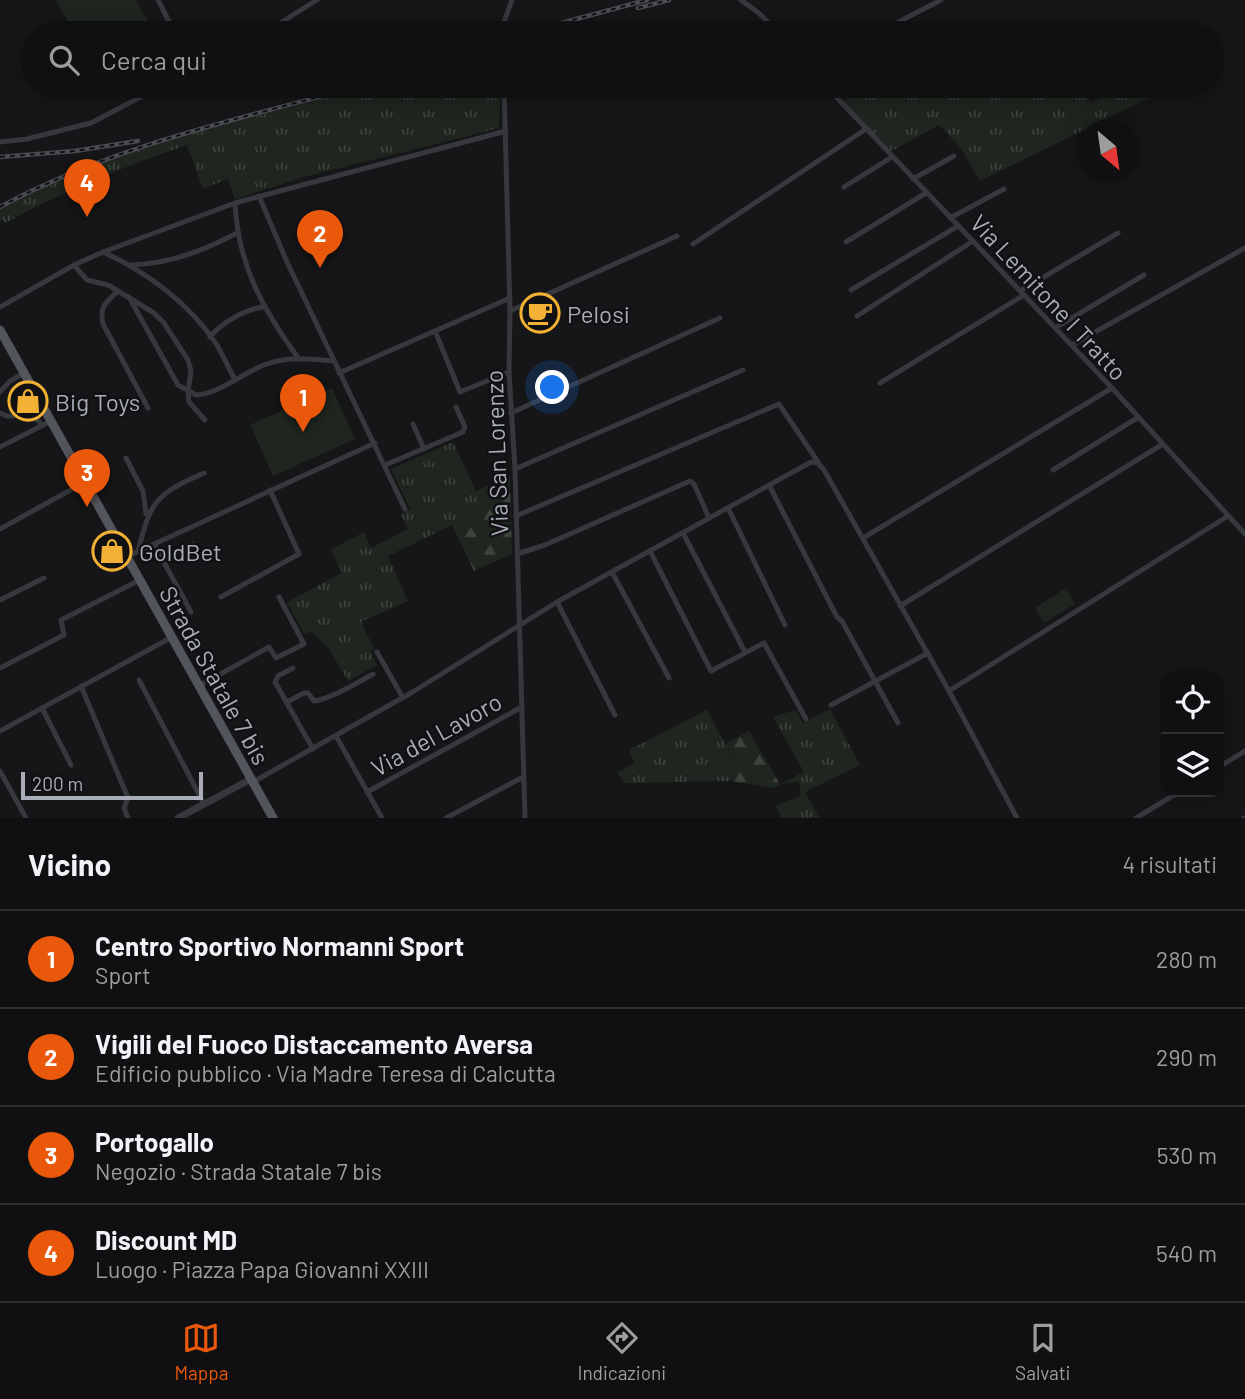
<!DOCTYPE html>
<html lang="it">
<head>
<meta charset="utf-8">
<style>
	:root { --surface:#101012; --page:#1e1e20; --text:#f1f3f6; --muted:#9c9d9f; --line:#303032; --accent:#ea580c }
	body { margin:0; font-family:Barlow,sans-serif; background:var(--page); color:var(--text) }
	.controls { position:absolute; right:21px; bottom:21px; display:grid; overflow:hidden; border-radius:14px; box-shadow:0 4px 18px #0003 }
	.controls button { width:63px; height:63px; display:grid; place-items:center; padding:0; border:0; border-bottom:2px solid var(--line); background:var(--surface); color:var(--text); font:35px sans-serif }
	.compass { position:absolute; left:1077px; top:119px; width:63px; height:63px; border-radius:50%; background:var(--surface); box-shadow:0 4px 18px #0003; rotate:151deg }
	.scale { position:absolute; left:21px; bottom:18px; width:182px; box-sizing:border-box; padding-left:7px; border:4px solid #a8adb8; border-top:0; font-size:19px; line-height:24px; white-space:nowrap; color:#a8adb8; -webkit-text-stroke:5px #111113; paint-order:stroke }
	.you { position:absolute; left:553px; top:388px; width:24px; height:24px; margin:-18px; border:5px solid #fff; border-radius:50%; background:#1a73e8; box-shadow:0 0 0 10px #1a73e833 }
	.badge { display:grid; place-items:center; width:46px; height:46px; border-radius:50%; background:var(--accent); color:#fff; font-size:23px; font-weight:700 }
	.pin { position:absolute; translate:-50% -58px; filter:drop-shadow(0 2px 4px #0008) }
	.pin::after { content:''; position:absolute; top:37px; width:24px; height:21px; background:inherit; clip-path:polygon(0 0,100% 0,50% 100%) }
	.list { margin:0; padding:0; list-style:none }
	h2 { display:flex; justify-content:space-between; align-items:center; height:91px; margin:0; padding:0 28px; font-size:30px }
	h2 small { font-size:23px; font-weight:400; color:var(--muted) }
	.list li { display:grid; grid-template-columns:46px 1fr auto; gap:21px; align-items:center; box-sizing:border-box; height:98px; padding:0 28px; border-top:2px solid var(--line) }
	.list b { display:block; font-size:26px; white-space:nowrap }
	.list p { margin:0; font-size:23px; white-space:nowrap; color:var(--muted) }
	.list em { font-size:23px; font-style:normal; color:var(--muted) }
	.icon { flex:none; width:38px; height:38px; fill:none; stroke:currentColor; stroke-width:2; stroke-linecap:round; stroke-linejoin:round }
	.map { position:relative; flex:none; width:1245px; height:818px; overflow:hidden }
	.search { position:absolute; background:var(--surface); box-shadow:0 4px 18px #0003; left:21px; right:21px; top:21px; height:77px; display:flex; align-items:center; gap:18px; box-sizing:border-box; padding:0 24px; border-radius:38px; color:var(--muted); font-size:26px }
	.sheet { height:483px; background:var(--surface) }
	nav { display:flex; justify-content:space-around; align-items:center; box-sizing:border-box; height:98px; border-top:2px solid var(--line); background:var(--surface); font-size:19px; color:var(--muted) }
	nav a { display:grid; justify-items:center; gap:4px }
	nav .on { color:var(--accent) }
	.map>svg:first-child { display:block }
	.grass { fill:url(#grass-tufts) }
	.forest { fill:url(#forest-firs) }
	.pitch { fill:#1e261f }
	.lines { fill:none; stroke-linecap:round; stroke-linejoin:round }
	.minor { stroke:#37383d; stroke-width:5 }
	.tertiary { stroke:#37383d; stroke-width:7 }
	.primary { stroke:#53555c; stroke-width:9 }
	.rail-casing { stroke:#4a4c52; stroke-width:4.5 }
	.rail { stroke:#111113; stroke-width:2; stroke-dasharray:5; stroke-linecap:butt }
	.labels { text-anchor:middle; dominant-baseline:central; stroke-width:5; stroke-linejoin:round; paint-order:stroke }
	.street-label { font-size:24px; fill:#a8adb8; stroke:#111113 }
	.poi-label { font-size:24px; fill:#a8adb8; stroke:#111113; text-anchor:start }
</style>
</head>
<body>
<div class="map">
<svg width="1245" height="818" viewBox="0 0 1245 818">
	<defs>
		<pattern id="grass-tufts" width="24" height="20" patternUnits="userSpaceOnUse" patternTransform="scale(1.75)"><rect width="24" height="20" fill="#1e261f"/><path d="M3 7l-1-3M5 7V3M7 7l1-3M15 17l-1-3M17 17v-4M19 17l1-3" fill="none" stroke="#3c433d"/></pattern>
		<pattern id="forest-firs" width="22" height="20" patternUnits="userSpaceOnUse" patternTransform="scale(1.75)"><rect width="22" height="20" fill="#1e261f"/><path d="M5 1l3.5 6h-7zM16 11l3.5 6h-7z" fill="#3c433d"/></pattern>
	</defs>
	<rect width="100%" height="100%" fill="#161618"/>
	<g class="grass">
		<path d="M371 86H501L499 128 304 177 235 199 228 179 203 189 187 145C125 166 63 191 5 223L3 220 0 222V210C114 147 246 120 371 86Z"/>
		<polygon points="871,86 1081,86 1091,103 1126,86 1173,86 980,181 961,148 939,125 890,152 844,101"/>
		<polygon points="453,442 476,491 483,488 490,507 388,556 408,601 361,622 374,649 370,651 377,665 348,681 329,649 311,631 304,634 287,602 342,573 331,550 364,532 371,548 408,529 401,514 410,509 391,469"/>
		<polygon points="830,709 860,765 805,792 819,818 782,818 776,806 801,796 799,782 780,784 804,772 773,717 795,710 803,723"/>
		<polygon points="707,710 737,766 731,781 625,783 617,773 634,763 629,750"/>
	</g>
	<g class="forest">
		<polygon points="510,477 512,554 474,571 452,525 490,507 483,488"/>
		<polygon points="749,731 780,784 774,788 731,781 737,766 726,744"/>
	</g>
	<g class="pitch">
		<polygon points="56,0 136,0 152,29 144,33 74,33"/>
		<polygon points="332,388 355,439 273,476 250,425"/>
		<polygon points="1066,588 1075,604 1044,623 1035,608"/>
	</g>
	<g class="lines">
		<g class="minor">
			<polyline points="158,0 175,33"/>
			<polyline points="741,0 760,14 778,33"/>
			<polyline points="264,33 317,0"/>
			<polyline points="503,33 504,22 512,0"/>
			<polyline points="877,33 941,0"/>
			<polyline points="504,86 510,311 509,372 515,469 525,818"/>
			<polyline points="826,86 1112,388 1245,534"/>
			<polyline points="0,142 27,139 91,123 162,86"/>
			<polyline points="913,179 954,156"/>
			<polyline points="844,187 892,157"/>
			<polyline points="259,196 287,262 405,509"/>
			<path d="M235 203C238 265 263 310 299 359"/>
			<polyline points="950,218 1004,189"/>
			<polyline points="846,242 926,193"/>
			<polyline points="693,244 866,129"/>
			<path d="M103 252C147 272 190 304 217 345 223 356 229 368 235 380"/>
			<polyline points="74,265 87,280 108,285 154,313 164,323 188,360 191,371 188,392 189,402 205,420"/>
			<path d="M132 265C171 263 203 251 237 233"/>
			<polyline points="851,290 958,226"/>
			<path d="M118 291C106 303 99 306 103 324L148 408"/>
			<polyline points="1020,291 1118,233"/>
			<path d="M129 297 178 385 196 395C222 393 243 372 267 364 288 356 311 359 333 361"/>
			<polyline points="0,307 74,265 103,252 235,203 506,131"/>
			<polyline points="510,311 677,236"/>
			<polyline points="857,316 973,241"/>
			<polyline points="1055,328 1144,275"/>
			<polyline points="435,331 460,392 509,372"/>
			<path d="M210 337C221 323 247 308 265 307"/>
			<polyline points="1072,345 1245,248"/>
			<polyline points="339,373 510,298"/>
			<polyline points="880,383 1024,295"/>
			<polyline points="0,392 10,381 24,373"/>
			<polyline points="0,413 7,416 33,415 42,425"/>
			<polyline points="511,413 720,318"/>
			<polyline points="413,424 424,449"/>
			<polyline points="0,447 51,421"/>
			<polyline points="126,458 143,491 146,514"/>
			<polyline points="385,465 463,432 465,427 456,407"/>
			<polyline points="515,469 743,370"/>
			<polyline points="1053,470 1137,418"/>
			<polyline points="769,485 837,617 842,621 898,723"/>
			<polyline points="728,508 785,625"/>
			<polyline points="516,516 779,404 818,462"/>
			<polyline points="0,529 85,482"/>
			<polyline points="683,533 745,652"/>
			<polyline points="863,538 1112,388"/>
			<polyline points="154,544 191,612"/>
			<polyline points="650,551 711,671 764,643 806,719"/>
			<path d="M138 552C150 501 156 494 204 473"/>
			<polyline points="517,554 545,545 690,481 694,484 709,518"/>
			<polyline points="128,556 375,443"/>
			<polyline points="162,558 193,544"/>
			<polyline points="612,572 669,678"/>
			<polyline points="221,597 299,554 270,490"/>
			<polyline points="0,600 44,578"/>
			<polyline points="557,602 615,715"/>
			<polyline points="900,606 1163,444"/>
			<polyline points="377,652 403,698"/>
			<polyline points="0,668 64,635 61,620 140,580"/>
			<polyline points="293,668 278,676 275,682 313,749"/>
			<polyline points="139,680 204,804"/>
			<polyline points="81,686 128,798 124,808 128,818"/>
			<polyline points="199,686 269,647 276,658 304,644 279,597"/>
			<polyline points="949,691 1228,516"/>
			<path d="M287 702 304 693H308L314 701C327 700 361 681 373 674"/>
			<polyline points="831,705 928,653"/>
			<polyline points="42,708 71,765"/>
			<polyline points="0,731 172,637"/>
			<polyline points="336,736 382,818"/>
			<polyline points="1219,767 1245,751"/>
			<polyline points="0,771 26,818"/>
			<polyline points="253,782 411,693 557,602 811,462 818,463 824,470 949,691 1017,818"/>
			<polyline points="367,792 522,707"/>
			<polyline points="446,818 523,777"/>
			<polyline points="1136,818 1179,792"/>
			<polyline points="1244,818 1245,818"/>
		</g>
		<polyline class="tertiary" points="178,818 251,779"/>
		<polyline class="primary" points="0,330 273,818"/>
		<g class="rail-casing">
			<g id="rail">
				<polyline points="638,8 669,0"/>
				<polyline points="524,33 647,0"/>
				<polyline points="0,157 75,151 138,141"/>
				<path d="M0 207C112 146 238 119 360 86"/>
			</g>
		</g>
		<use href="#rail" class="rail"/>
	</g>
	<defs>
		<g id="cafe-ring" transform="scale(2.0125)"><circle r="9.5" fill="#111113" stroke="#f2b134" stroke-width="1.5"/><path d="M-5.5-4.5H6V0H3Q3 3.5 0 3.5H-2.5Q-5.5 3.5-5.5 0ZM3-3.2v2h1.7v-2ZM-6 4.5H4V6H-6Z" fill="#f2b134"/></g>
		<g id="shop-ring" transform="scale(2.0125)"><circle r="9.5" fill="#111113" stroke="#f2b134" stroke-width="1.5"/><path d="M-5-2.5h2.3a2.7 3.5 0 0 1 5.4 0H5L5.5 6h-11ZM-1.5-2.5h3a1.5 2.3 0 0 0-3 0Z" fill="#f2b134"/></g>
	</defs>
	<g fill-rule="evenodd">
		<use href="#cafe-ring" x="540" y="313"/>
		<use href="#shop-ring" x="28" y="401"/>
		<use href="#shop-ring" x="112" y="551"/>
	</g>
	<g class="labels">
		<g class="street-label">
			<text transform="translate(1049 297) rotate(47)">Via Lemitone I Tratto</text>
			<text transform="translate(496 453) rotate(-92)">Via San Lorenzo</text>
			<text transform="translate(215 675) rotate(61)">Strada Statale 7 bis</text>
			<text transform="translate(436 734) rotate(-29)">Via del Lavoro</text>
		</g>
		<g class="poi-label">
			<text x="567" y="313">Pelosi</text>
			<text x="55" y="401">Big Toys</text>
			<text x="139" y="551">GoldBet</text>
		</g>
	</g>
</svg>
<div class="controls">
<button><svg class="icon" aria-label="locate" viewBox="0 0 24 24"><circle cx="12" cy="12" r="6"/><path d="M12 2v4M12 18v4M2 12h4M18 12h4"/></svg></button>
<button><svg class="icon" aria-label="layers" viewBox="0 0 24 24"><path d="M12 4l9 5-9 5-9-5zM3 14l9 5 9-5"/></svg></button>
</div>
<svg class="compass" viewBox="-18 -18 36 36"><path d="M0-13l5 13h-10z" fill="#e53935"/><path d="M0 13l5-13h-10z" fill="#9c9d9f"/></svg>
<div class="scale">200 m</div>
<div class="you"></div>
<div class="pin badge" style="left:303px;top:432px">1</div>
<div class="pin badge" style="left:320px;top:268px">2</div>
<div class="pin badge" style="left:87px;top:507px">3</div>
<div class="pin badge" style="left:87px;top:217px">4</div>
<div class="search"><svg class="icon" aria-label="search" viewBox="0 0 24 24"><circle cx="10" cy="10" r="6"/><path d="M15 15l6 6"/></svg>Cerca qui</div>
</div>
<section class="sheet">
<h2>Vicino<small>4 risultati</small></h2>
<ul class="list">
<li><span class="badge">1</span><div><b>Centro Sportivo Normanni Sport</b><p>Sport</p></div><em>280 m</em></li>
<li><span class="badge">2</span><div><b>Vigili del Fuoco Distaccamento Aversa</b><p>Edificio pubblico · Via Madre Teresa di Calcutta</p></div><em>290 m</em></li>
<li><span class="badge">3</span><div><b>Portogallo</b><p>Negozio · Strada Statale 7 bis</p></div><em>530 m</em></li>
<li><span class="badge">4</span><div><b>Discount MD</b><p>Luogo · Piazza Papa Giovanni XXIII</p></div><em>540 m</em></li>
</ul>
</section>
<nav>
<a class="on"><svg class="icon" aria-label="map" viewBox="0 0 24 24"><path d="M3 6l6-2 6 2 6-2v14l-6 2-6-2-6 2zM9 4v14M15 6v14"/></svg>Mappa</a>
<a><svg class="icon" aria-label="directions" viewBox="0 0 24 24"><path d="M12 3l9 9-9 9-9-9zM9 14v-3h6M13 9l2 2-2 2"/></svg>Indicazioni</a>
<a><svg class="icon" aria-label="saved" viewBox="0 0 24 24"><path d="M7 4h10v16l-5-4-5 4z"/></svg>Salvati</a>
</nav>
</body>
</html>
